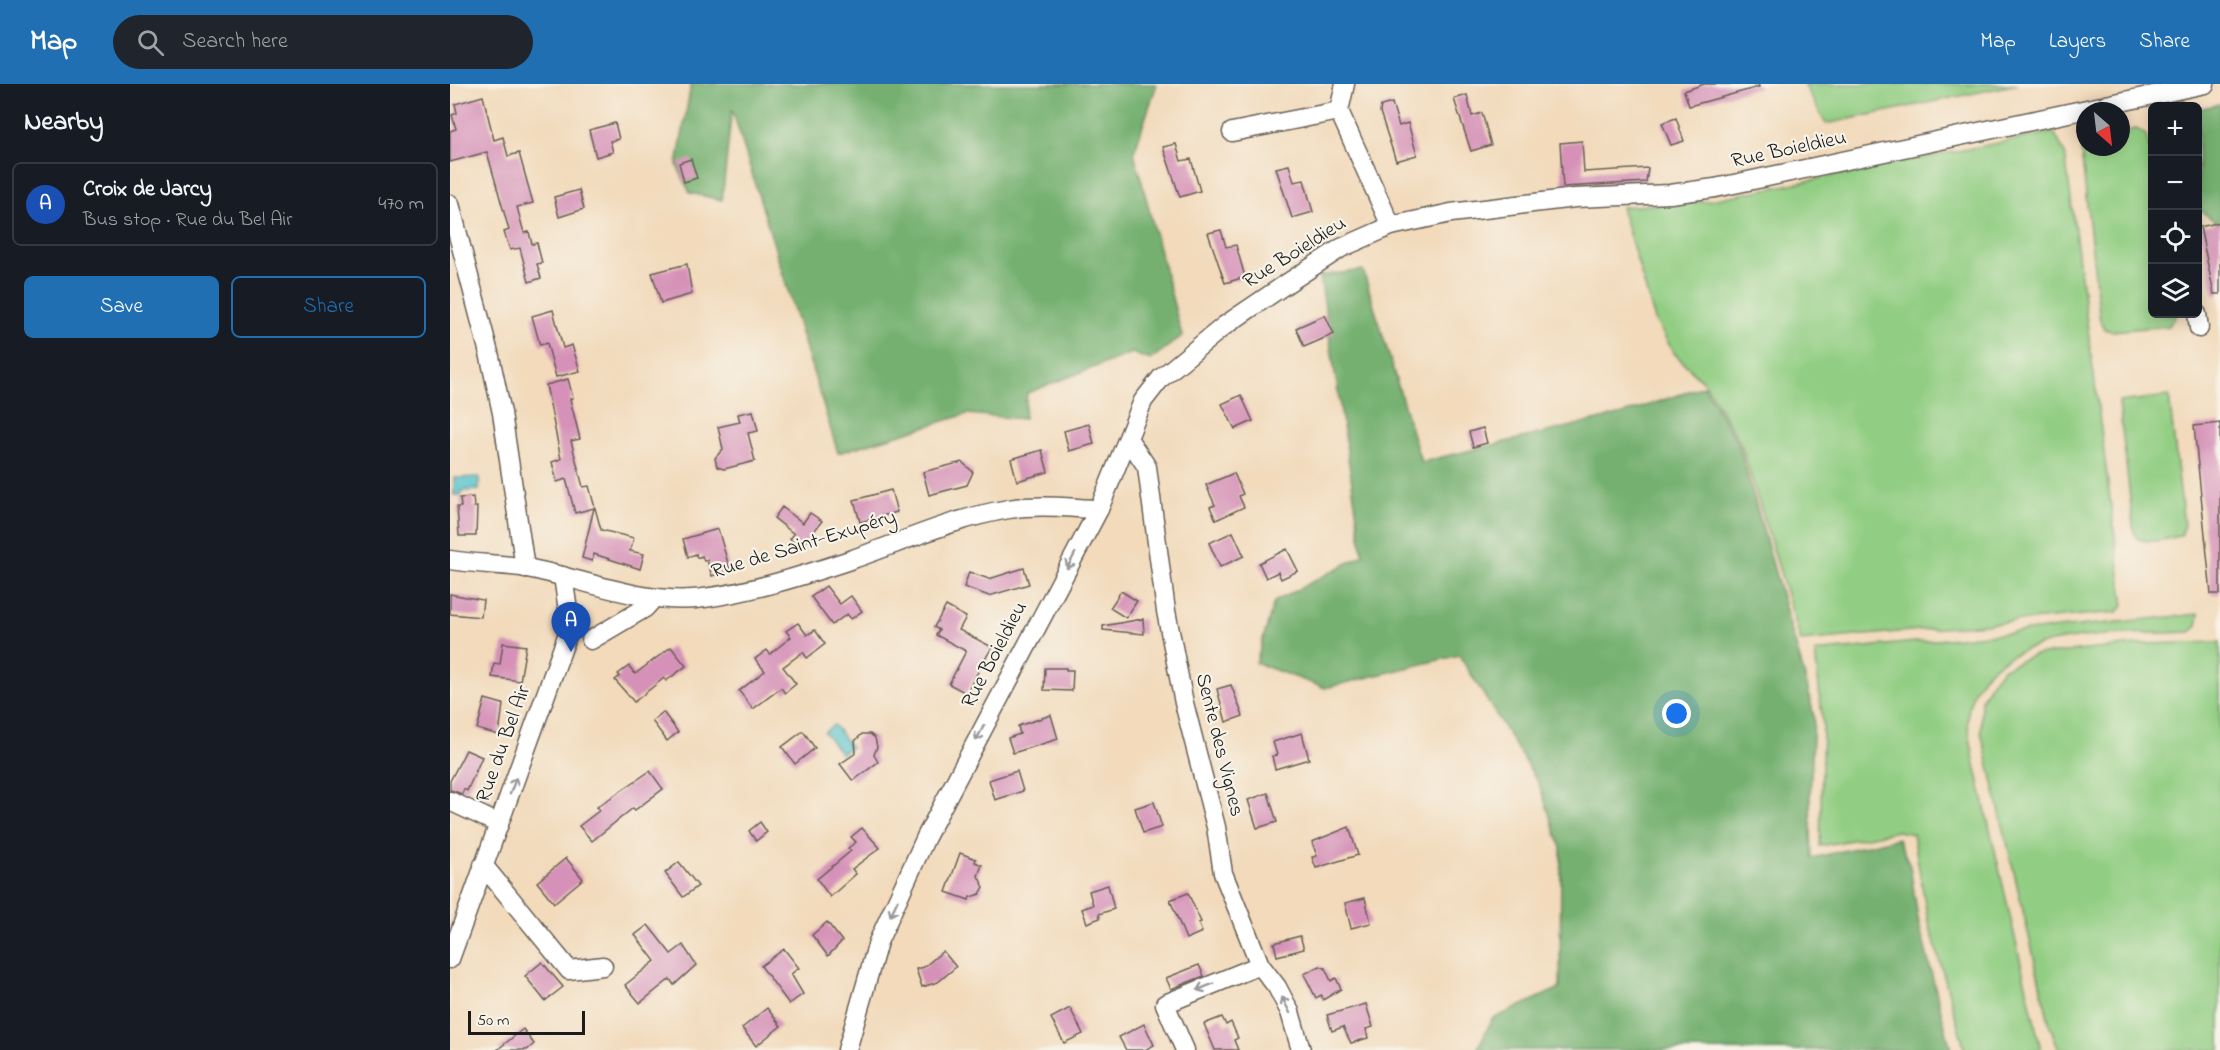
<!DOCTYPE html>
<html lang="en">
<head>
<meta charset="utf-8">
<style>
	:root { --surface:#171b24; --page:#20242c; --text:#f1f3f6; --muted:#9ea1a6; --line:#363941; --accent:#1f6fb2 }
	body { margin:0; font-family:"Indie Flower",sans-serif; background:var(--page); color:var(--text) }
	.controls { position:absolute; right:18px; top:18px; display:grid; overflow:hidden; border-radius:9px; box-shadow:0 3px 15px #0003 }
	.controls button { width:54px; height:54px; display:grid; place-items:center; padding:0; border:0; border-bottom:2px solid var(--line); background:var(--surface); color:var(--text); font:30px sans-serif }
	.compass { position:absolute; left:1626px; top:18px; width:54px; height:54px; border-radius:50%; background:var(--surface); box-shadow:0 3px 15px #0003; rotate:152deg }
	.scale { position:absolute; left:18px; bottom:15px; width:117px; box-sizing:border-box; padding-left:6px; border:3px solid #1c1c1c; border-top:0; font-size:16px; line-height:21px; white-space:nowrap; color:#1c1c1c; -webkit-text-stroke:4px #f7f3e8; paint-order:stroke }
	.you { position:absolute; left:1227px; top:630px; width:21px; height:21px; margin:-15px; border:4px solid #fff; border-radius:50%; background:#1a73e8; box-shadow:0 0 0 9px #1a73e833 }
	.badge { display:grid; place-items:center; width:39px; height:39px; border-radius:50%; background:var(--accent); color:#fff; font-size:20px; font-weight:700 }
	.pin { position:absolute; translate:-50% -50px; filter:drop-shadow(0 2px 3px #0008) }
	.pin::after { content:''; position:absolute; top:32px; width:21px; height:18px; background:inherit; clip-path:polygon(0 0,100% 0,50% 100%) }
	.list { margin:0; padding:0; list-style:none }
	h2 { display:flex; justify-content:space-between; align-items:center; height:78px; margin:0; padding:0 24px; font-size:26px }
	h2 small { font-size:20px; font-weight:400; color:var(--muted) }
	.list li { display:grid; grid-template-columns:39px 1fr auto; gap:18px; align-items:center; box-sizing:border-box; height:84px; margin:0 12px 12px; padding:0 12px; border:2px solid var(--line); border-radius:9px }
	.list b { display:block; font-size:22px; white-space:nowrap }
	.list p { margin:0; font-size:20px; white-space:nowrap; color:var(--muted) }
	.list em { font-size:20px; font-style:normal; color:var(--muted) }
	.actions { display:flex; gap:12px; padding:18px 24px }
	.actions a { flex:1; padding:14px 0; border:2px solid var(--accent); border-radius:9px; text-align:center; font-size:21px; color:var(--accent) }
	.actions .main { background:var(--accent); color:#fff }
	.icon { flex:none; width:33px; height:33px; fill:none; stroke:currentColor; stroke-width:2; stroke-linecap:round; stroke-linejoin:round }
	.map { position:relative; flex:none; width:1770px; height:966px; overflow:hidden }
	header { display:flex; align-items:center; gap:36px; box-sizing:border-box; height:84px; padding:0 30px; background:var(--accent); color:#fff }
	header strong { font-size:28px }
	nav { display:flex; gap:33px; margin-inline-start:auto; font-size:21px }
	.search { width:420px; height:54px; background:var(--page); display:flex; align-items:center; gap:15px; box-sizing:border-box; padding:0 21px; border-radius:33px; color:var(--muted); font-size:22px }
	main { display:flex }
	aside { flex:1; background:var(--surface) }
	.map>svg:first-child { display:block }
	.green { fill:#91cd82; stroke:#56744f; stroke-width:1.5 }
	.forest { fill:#74b070; stroke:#486646; stroke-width:1.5 }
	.water { fill:#56c3cb; stroke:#397074; stroke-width:1.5 }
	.building { fill:#d591b7 }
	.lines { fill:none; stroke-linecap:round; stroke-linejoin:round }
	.minor-casing { stroke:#675e54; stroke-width:21 }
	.minor { stroke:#fff; stroke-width:18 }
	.oneway { stroke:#999 }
	.labels { text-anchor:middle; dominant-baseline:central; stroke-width:4.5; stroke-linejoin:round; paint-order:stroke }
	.street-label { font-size:21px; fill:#1c1c1c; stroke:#f7f3e8 }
</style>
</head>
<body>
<header>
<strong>Map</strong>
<div class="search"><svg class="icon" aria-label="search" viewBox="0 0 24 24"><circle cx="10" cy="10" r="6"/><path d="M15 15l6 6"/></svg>Search here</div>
<nav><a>Map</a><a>Layers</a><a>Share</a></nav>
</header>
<main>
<aside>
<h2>Nearby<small></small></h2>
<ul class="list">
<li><span class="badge" style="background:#1a4fb4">A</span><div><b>Croix de Jarcy</b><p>Bus stop · Rue du Bel Air</p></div><em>470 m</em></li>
</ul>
<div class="actions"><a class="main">Save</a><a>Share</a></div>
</aside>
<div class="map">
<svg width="1770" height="966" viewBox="0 0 1770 966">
	<rect width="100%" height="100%" fill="#f7f3e8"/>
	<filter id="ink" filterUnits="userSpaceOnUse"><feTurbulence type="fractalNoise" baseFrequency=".0167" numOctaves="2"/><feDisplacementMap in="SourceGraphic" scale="12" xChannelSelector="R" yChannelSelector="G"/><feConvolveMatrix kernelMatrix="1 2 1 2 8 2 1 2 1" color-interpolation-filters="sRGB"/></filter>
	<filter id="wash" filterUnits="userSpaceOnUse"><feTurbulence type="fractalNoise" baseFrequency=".008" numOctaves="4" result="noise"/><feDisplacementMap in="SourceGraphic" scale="24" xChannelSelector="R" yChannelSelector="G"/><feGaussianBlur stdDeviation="1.35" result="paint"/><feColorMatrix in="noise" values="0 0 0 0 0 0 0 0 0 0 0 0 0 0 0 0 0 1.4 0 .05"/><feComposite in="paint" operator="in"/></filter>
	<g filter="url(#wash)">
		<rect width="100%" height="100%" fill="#f2dabb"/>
		<g class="green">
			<polygon points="1354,0 1568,0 1376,40"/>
			<polygon points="1687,45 1696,51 1702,75 1702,230 1727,231 1718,242 1662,247 1654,245 1650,237 1631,66 1635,59 1635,63 1671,63 1671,48"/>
			<polygon points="1604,48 1615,70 1674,522 1667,528 1351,557 1291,360 1256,301 1224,269 1205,236 1171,123 1256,117"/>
			<path d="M1719 312 1734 441 1732 450C1719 456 1701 459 1688 455L1684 449 1669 318Z"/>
			<path d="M1749 530 1747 542 1740 548C1674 552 1527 540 1518 631 1517 644 1522 660 1523 672L1591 966H1515L1478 836 1463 750 1448 747 1370 762 1373 641 1365 568Z"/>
			<polygon points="1770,558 1770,966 1609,966 1600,942 1531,648 1531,616 1544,594 1554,584 1584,571 1698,560"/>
		</g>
		<g class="forest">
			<polygon points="241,0 707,0 684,68 732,252 700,276 682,269 577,309 574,335 517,330 388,369 282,25 272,116 240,109 227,81"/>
			<polygon points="1770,20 1770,141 1748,125 1748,25"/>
			<polygon points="913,186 971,378 1173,330 1254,302 1289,361 1357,601 1364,633 1360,714 1362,774 1448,754 1460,782 1469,840 1501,966 1027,966 1042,935 1110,904 1111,764 1089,700 1009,571 875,604 806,579 824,518 913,471 870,192"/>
		</g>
		<g class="water">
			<polygon points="29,393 29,406 12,407 11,411 4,411 4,394"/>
			<polygon points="384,641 401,663 391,670 374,648"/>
		</g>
		<g id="blocks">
			<g class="building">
				<polygon points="1254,0 1308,0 1309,3 1239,22 1234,7"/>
				<polygon points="1017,11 1022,32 1032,29 1041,61 1021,67 1004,15"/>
				<polygon points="33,12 44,56 53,53 58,72 69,69 83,119 67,123 74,149 79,148 82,160 87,159 92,179 87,180 91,194 79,198 70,164 60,166 54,148 59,146 37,68 0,78 0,47 6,45 2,31 7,29 5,20"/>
				<polygon points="942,19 949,42 958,39 967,71 946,77 930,28 931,22"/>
				<polygon points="1226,34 1234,57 1221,61 1212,39"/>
				<polygon points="165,39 169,55 160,57 163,68 146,73 139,46"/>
				<polygon points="1132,57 1134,88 1198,84 1196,98 1113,103 1110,59"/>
				<polygon points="726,60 731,77 741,75 750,107 730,113 713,63"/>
				<polygon points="241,75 247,94 234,98 229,79"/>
				<polygon points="839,81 844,98 854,96 863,128 842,134 826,84"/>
				<polygon points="129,106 134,125 109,133 104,113"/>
				<polygon points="1770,138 1770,210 1764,210 1750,143"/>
				<polygon points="771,146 776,163 786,161 795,193 775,199 758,149"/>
				<polygon points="237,180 242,210 211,219 202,189"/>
				<polygon points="103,226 113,264 122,261 130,287 106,293 97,259 90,261 82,232"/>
				<polygon points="875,231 884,250 854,263 846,244"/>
				<polygon points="118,295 123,314 120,315 130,355 121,357 133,403 139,402 151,446 184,454 180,467 194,470 190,485 144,470 142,477 132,474 144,424 125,429 116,395 107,398 102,378 111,375 96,301"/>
				<polygon points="791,311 803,337 785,345 772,320"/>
				<polygon points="303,327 308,347 298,349 305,377 274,385 267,383 265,374 273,365 268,343 290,338 288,330"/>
				<polygon points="1770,339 1770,510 1761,510 1744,342"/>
				<polygon points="639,340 644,360 619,367 614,347"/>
				<polygon points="1033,344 1037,359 1023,363 1019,348"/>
				<polygon points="592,366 598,388 567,397 561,375"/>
				<polygon points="512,378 523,388 517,401 479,411 473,388"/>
				<polygon points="784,389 793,410 789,412 794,423 766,436 760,423 765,421 756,401"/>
				<polygon points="441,406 447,428 410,438 404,416"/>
				<polygon points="23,413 24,423 27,423 26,452 9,452 7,423 11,423 10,414"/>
				<polygon points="332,423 353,439 360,429 372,437 351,464 340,455 344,450 324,434"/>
				<polygon points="268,445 280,486 262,492 257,476 254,477 252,472 247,474 246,470 238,473 233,455"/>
				<polygon points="783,448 794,472 770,483 759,459"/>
				<polygon points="837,465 848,487 831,495 828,488 816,494 809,479"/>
				<polygon points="574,484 579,500 539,512 514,503 519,488 539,495"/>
				<polygon points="376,502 390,520 401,512 412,527 401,535 397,530 382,541 361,513"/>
				<polygon points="671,507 687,517 676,534 660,524"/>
				<polygon points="0,510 33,516 31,533 0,530"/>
				<polygon points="496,522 516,533 509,546 542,563 516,609 499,600 516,567 486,551 489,546 484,543"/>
				<polygon points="693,535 694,550 653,546 653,542"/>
				<polygon points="348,539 357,551 365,546 375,560 357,574 353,568 333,583 346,600 335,609 331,604 303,625 289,607 315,587 305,575 317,566 320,570 341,553 336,547"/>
				<polygon points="53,559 76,562 70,597 42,593 44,579 50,580"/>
				<polygon points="221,563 236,582 216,597 214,594 184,618 165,596 170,592 168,590 179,582 185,590"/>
				<polygon points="595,584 616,584 616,586 623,586 622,607 594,606"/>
				<polygon points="781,601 793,632 776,638 767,605"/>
				<polygon points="35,615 53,620 49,651 27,645"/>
				<polygon points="213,628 228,648 217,657 202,637"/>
				<polygon points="601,631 608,655 563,669 558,654 570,650 568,642"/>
				<polygon points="353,647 365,664 345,680 332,663"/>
				<polygon points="852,649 859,675 825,685 822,672 827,671 823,658"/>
				<polygon points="412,650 420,650 425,654 427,663 424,671 428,678 403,697 390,680 406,669 405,657"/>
				<polygon points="16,666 32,673 17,707 14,705 12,710 0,706 0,697"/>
				<polygon points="200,687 213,705 185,726 183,724 142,757 129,742 150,726 147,723"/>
				<polygon points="567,687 573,707 545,716 539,696"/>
				<polygon points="818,709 827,738 807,744 798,716"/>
				<polygon points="704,718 712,743 693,749 685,724"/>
				<polygon points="310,738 317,748 306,757 299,747"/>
				<polygon points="899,743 908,771 866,784 862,773 867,772 862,758"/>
				<polygon points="412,744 430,764 402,785 406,790 380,813 367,795 401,767 398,764 406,758 401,753"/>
				<polygon points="510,769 526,775 525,778 532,781 528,792 534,803 530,810 520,813 519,816 496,808"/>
				<polygon points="116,774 133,795 104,819 87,798"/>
				<polygon points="229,778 248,802 233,813 215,789"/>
				<polygon points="658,801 664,825 649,830 650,834 637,839 632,825 643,821 639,807"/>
				<polygon points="738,809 751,838 748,839 752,848 736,855 720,816"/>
				<polygon points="915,814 921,839 901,844 895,819"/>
				<polygon points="377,838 392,857 378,872 362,851"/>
				<polygon points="198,841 221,870 233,861 246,881 224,901 220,895 190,919 175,901 205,877 185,851"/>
				<polygon points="850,852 854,865 827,872 824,859"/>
				<polygon points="334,865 349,884 341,890 353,910 339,920 311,882"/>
				<polygon points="493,867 506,883 488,898 472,903 466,885 474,883"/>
				<polygon points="92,878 113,903 95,917 75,892"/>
				<polygon points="749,881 754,892 721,905 716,894"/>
				<polygon points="870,882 875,884 881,897 886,894 891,905 873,916 871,911 866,914 854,890"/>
				<polygon points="916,920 923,943 916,945 918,954 901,959 893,943 882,947 877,931"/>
				<polygon points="317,924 331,942 306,962 292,944"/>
				<polygon points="620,924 633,950 614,959 601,934"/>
				<polygon points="772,933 776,941 781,938 788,954 784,956 788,966 765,966 754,940"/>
				<polygon points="694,940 704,961 695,966 676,966 669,953"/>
				<polygon points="73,945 84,960 77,966 47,966"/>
			</g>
		</g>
	</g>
	<g filter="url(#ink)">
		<use href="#blocks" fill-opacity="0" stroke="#675e54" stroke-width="1.5"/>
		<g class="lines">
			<g class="minor-casing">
				<g id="minor">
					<polyline points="895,0 889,27 941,142"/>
					<polyline points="782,48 889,27"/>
					<polyline points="0,120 40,273 52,329 75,484"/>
					<polyline points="1747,230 1749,244"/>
					<polyline points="679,356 697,383 716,527 734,619 766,743 773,789 810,881 827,903 840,928 851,966"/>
					<path d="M0 476C25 480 51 480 77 484 135 495 194 522 254 514 302 508 358 490 403 475 455 457 504 434 559 425 588 420 620 424 649 425"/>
					<polyline points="141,556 195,524 204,514"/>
					<polyline points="0,717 49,740"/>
					<polyline points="33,781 119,886 153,882"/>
					<polyline points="0,875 117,552 118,527 113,492"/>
					<polyline points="397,966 428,858 476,753 649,425 693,317 711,294 774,242 836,200 891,164 941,142 1001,129 1125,114 1220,110 1265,104 1755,0"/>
					<polyline points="735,966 715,920 810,881"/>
				</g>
			</g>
			<use href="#minor" class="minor"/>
		</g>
		<defs><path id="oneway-shaft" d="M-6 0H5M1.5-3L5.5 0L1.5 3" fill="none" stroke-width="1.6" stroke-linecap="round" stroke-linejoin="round" transform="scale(1.5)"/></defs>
		<g class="oneway">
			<use href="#oneway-shaft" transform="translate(621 477) rotate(118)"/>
			<use href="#oneway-shaft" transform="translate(530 649) rotate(118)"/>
			<use href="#oneway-shaft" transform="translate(63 702) rotate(-70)"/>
			<use href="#oneway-shaft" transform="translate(444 824) rotate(115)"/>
			<use href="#oneway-shaft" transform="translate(755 903) rotate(158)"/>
			<use href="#oneway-shaft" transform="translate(836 921) rotate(-117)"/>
		</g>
	</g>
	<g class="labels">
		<g class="street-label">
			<text transform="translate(1339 66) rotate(-12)">Rue Boieldieu</text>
			<text transform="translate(845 169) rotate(-32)">Rue Boieldieu</text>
			<text transform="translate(354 461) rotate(-17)">Rue de Saint-Exupéry</text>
			<text transform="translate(545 571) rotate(-62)">Rue Boieldieu</text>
			<text transform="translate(54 660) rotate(-70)">Rue du Bel Air</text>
			<text transform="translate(769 661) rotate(76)">Sente des Vignes</text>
		</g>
	</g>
</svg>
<div class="controls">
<button>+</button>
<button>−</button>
<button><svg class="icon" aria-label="locate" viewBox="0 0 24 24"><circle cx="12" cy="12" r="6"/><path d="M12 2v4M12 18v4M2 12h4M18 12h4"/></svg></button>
<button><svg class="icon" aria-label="layers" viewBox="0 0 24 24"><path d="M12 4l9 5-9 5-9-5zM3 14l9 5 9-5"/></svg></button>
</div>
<svg class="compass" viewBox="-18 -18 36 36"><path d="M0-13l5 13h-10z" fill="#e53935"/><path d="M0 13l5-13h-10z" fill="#9ea1a6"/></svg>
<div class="scale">50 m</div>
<div class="you"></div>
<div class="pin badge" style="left:121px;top:568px;background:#1a4fb4">A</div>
</div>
</main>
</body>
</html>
